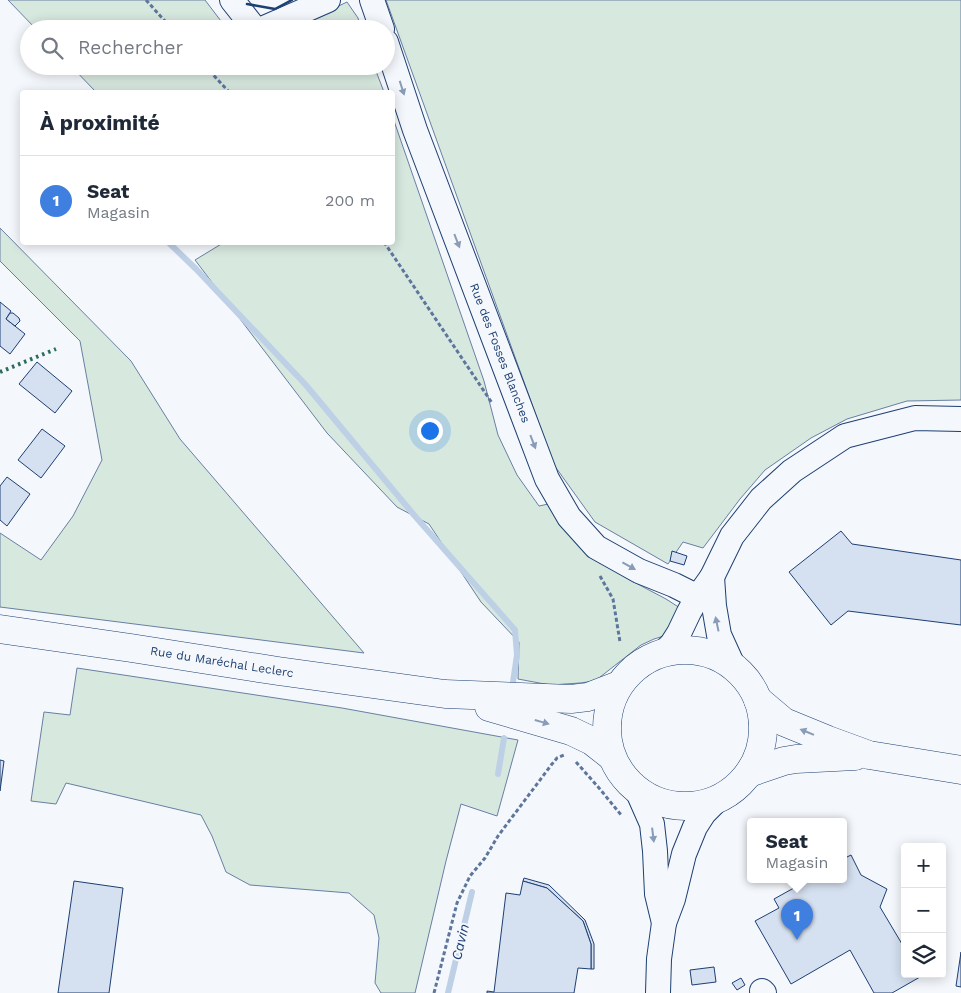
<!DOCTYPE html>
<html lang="fr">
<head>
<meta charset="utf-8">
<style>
	:root { --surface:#fff; --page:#f6f6f7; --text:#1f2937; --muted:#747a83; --line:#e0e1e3; --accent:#2563eb }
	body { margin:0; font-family:"Work Sans",sans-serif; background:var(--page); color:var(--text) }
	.controls { position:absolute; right:15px; bottom:15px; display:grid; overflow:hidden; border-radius:5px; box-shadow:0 2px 12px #0003 }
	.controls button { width:45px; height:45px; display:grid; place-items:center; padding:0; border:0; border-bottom:1px solid var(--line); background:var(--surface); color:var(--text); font:25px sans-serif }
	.you { position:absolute; left:429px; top:430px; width:18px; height:18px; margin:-12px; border:4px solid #fff; border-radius:50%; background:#1a73e8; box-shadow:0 0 0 8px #1a73e833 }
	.badge { display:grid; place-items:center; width:32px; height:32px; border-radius:50%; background:var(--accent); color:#fff; font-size:16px; font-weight:700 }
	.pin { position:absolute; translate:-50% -41px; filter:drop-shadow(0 1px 2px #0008) }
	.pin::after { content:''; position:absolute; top:26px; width:18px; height:15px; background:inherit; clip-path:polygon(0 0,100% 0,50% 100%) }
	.popup { position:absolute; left:747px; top:818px; width:100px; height:65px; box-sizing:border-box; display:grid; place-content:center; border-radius:5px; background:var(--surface); filter:drop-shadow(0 1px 4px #0005); font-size:16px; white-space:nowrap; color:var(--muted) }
	.popup b { font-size:19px; color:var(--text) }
	.popup::after { content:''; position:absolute; left:50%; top:100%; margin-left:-10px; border:10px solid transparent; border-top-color:var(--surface) }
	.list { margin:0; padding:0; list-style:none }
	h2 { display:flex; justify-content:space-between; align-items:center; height:65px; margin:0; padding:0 20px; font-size:21px }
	h2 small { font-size:16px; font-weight:400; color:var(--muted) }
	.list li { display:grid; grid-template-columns:32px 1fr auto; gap:15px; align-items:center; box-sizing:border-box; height:90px; padding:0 20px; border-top:1px solid var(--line) }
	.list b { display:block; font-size:19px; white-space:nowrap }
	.list p { margin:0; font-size:16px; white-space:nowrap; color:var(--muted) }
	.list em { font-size:16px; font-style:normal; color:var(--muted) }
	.icon { flex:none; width:28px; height:28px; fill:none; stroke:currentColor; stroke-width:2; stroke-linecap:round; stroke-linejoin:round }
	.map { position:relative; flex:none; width:961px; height:993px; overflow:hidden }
	.search { position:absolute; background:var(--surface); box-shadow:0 2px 12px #0003; left:20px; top:20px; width:375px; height:55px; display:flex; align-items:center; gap:12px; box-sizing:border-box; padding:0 18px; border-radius:28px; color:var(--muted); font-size:19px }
	.panel { position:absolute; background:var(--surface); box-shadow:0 2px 12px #0003; left:20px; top:90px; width:375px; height:155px; border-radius:5px }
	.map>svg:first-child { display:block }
	.green { fill:#d7e8df; stroke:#687fa3 }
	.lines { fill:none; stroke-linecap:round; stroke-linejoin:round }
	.stream { stroke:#bed0e5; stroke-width:6 }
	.building { fill:#d5e0f0; stroke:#1d3f73 }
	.minor-casing { stroke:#1d3f73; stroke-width:26 }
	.major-casing { stroke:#1d3f73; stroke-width:29 }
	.path { stroke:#5e769c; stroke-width:3; stroke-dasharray:4 2.5; stroke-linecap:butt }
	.minor { stroke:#f4f7fb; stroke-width:24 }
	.major { stroke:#f4f7fb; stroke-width:28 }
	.hedge { stroke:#2c6c60; stroke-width:4; stroke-dasharray:2.5 4; stroke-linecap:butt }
	.wall { stroke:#1d3f73; stroke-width:2.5 }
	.oneway { fill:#889bb7 }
	.labels { text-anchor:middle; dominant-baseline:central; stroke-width:4; stroke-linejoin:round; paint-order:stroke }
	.street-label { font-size:12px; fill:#1d3f73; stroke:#f4f7fb }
	.water-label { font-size:14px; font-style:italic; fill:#1d3f73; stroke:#f4f7fb }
</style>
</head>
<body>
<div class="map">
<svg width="961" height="993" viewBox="0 0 961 993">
	<rect width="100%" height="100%" fill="#f4f7fb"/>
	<g class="green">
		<polygon points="8,0 205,0 227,29 36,29"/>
		<polygon points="386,0 961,0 961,400 907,401 847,419 811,438 765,470 740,499 703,548 683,542 668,564 595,522 554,465"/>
		<polygon points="347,2 358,18 361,29 291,29"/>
		<polygon points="71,66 374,66 384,92 96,92"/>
		<polygon points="393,118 484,381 498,435 517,475 539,506 553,503 602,563 630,580 666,599 680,608 664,636 654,639 641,645 595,681 580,683 550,685 518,679 519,642 481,602 429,524 397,507 327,433 195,260 223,243 392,242"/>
		<polygon points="0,228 131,361 180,439 364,653 0,607 0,533 41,560 73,516 102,460 80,341 0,261"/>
		<polygon points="77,668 342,708 518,740 497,816 461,804 446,861 415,993 381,993 375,983 379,938 374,915 349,893 250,885 226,872 212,836 201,815 66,783 56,804 31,801 44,712 70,715"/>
	</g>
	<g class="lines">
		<g class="stream">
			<polyline points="168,242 196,269 305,384 414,515 515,630 517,655 513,682"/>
			<polyline points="498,774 504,738"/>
			<polyline points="448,993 472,892"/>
		</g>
	</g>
	<g class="building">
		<polygon points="0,302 11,311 6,319 25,334 10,354 0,346"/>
		<polygon points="10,313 13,313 19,318 20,321 15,326 6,319"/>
		<polygon points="37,362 72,391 55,413 19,384"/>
		<polygon points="42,429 65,446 41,478 18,460"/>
		<polygon points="7,477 30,494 7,526 0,520 0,486"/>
		<polygon points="841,531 852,544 961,560 961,625 848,611 831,625 789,572"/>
		<polygon points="672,551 687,556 684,565 670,561"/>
		<polygon points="0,760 4,761 0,791"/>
		<polygon points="851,855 861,875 887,889 880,907 905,949 905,974 919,974 920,977 892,993 874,993 850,950 791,984 755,921 779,908 774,899 810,879 843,879 843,859"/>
		<polygon points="524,878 549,885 585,920 594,944 594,969 591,969 591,944 583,921 547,888 523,881"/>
		<polygon points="74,881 123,888 109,993 58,993"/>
		<polygon points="523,881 547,888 583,921 591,944 591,969 578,968 574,993 487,993 487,991 494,992 506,893 520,895"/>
		<polygon points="961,952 961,987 956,986"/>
		<polygon points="714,967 716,982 692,985 690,970"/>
		<polygon points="741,978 745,985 737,990 732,983"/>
	</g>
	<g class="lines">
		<g class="minor-casing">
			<g id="minor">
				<polyline points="232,0 255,29"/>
				<polyline points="372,0 382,29"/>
				<polyline points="262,29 328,0"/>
				<polyline points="386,42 415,130 547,479 569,517 596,547 639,571 674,585 688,592 697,598"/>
				<polyline points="712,577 714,606 719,635 734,668"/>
				<polyline points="663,653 672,644 679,633 689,612 697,598 712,577 732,536 761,499 792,471 845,436 915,418 961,419"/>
				<polyline points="637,790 652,824 655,851 657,894 664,923"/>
				<polyline points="762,991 764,993"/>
				<polyline points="658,993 659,959 664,923 673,899 684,854 695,827 704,813 716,801"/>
			</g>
		</g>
		<g class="major-casing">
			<g id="major">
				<polyline points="0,629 131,648 278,671 445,694 571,699 588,697 619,685"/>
				<circle cx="685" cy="728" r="78"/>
				<polyline points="758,700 784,722 828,740 869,755 961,770"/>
				<polyline points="489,707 571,731 592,741 611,756"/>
				<polyline points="749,773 784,761 796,759 855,756"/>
			</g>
		</g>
		<g class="path">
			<polyline points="146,0 172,29"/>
			<polyline points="205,66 229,92"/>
			<polyline points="384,242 492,403"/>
			<polyline points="600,576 613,599 620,642"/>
			<polyline points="576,762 599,788 622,816"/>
			<polyline points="434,993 457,903 470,876 485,858 498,836 552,764 557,758 564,755"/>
		</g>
		<use href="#minor" class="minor"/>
		<use href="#major" class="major"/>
		<polyline class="hedge" points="0,372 56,349"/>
		<polyline class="wall" points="247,4 275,9 292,0"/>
	</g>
	<defs><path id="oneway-solid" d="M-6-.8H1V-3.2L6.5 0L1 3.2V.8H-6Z" transform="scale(1.25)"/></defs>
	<g class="oneway">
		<use href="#oneway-solid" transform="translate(402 88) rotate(72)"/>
		<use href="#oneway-solid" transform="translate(457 241) rotate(69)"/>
		<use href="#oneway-solid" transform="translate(533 442) rotate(69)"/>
		<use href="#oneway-solid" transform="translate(629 566) rotate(29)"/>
		<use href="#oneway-solid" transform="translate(717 624) rotate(-102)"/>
		<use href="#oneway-solid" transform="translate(542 722) rotate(16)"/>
		<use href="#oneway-solid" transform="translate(807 732) rotate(-158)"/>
		<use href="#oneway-solid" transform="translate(653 835) rotate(83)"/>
	</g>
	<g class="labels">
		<g class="street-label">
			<text transform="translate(500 353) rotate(69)">Rue des Fosses Blanches</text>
			<text transform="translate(222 662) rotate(9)">Rue du Maréchal Leclerc</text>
		</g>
		<g class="water-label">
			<text transform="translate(460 942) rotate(-77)">Cavin</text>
		</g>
	</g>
</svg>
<div class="controls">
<button>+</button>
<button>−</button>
<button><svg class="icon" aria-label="layers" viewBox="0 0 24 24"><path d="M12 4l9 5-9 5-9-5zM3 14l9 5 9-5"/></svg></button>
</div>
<div class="you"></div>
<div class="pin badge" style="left:797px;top:940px;background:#3f7fe0">1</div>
<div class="popup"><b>Seat</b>Magasin</div>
<div class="search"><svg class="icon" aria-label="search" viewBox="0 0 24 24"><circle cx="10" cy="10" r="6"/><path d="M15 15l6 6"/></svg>Rechercher</div>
<section class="panel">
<h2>À proximité<small></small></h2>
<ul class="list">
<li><span class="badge" style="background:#3f7fe0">1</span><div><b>Seat</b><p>Magasin</p></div><em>200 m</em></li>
</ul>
</section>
</div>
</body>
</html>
